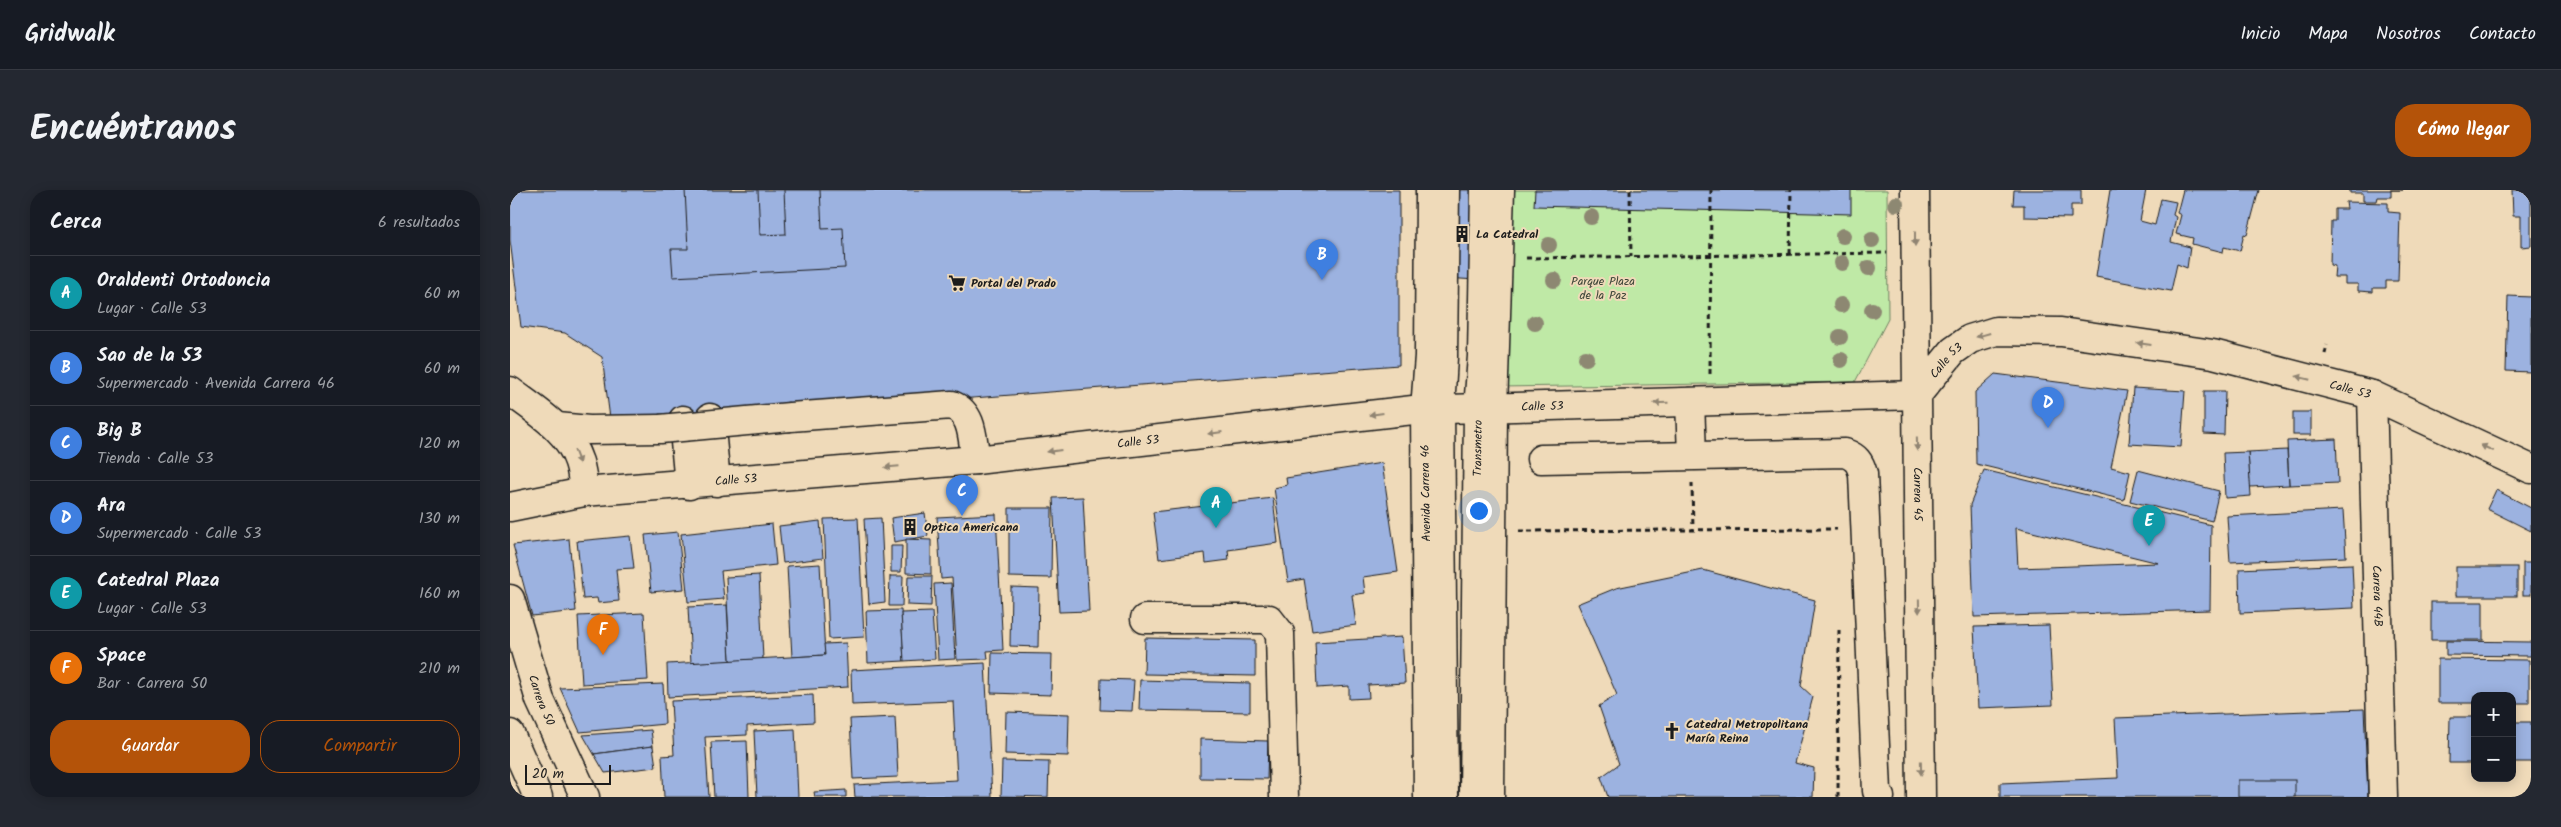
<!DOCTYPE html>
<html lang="es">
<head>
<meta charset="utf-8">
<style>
	:root { --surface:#171b24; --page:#242831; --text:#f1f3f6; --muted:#9ea1a6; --line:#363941; --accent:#b45309 }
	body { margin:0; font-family:Kalam,sans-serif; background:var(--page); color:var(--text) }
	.controls { position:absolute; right:15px; bottom:15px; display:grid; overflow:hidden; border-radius:10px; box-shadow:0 2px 12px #0003 }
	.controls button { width:45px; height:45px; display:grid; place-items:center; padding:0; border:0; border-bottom:1px solid var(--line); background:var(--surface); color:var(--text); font:25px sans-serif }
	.scale { position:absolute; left:15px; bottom:12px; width:86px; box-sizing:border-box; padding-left:5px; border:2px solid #1c1c1c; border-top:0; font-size:14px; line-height:18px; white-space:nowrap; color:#1c1c1c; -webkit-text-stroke:4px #efdab9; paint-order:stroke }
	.you { position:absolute; left:968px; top:320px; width:18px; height:18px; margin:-12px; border:4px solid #fff; border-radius:50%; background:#1a73e8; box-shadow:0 0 0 8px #1a73e833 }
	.badge { display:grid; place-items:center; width:32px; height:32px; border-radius:50%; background:var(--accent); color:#fff; font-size:16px; font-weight:700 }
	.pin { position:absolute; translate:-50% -41px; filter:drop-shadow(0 1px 2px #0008) }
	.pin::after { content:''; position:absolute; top:26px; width:18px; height:15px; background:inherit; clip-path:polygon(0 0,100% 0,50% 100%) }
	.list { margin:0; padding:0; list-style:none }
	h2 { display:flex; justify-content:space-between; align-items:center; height:65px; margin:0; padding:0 20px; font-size:21px }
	h2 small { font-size:16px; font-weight:400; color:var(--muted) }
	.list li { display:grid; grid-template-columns:32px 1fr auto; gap:15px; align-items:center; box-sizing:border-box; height:75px; padding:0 20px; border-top:1px solid var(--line) }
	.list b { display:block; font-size:19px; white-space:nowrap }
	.list p { margin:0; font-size:16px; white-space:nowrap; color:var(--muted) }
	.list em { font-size:16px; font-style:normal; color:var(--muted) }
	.actions { display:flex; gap:10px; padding:15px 20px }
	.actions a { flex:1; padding:11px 0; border:1px solid var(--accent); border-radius:20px; text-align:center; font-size:18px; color:var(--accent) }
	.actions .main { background:var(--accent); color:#fff }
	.map { position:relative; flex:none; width:2021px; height:607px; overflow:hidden; border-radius:20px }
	header { display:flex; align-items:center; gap:30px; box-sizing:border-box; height:70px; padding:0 25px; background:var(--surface); border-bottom:1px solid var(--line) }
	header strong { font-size:24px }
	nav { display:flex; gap:28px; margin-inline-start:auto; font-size:18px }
	.intro { display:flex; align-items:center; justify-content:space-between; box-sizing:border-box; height:120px; padding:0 30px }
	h1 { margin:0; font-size:35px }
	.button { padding:12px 22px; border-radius:20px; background:var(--accent); color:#fff; font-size:18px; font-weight:700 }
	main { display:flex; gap:30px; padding:0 30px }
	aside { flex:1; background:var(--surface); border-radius:20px; box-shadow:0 2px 12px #0003 }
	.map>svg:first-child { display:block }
	.green { fill:#bfe9a6; stroke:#6e8261 }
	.building { fill:#9cb2e0; stroke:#1c1c1c; fill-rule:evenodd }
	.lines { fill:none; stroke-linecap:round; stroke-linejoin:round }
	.minor-casing { stroke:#1c1c1c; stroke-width:31 }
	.major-casing { stroke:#1c1c1c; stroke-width:31 }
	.path { stroke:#1c1c1c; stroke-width:3; stroke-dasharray:5 4; stroke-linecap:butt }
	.minor { stroke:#efdab9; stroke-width:28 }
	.major { stroke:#efdab9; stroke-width:28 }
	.minor-bridge-casing { stroke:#1c1c1c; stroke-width:31; stroke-linecap:butt }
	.minor-bridge { stroke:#efdab9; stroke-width:28 }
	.tree { fill:#8d8872 }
	.oneway { fill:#908472 }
	.labels { text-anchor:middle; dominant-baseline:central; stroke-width:4; stroke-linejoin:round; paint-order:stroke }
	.poi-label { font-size:12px; font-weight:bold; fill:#1c1c1c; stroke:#efdab9; text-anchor:start }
	.park-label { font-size:12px; fill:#3d4538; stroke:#efdab9 }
	.street-label { font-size:12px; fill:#1c1c1c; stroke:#efdab9 }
</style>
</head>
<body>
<header>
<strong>Gridwalk</strong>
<nav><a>Inicio</a><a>Mapa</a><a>Nosotros</a><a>Contacto</a></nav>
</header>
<div class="intro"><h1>Encuéntranos</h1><a class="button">Cómo llegar</a></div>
<main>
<aside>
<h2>Cerca<small>6 resultados</small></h2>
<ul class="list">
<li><span class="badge" style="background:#0f9aa8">A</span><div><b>Oraldenti Ortodoncia</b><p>Lugar · Calle 53</p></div><em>60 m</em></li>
<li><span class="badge" style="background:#3f7fe0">B</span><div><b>Sao de la 53</b><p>Supermercado · Avenida Carrera 46</p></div><em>60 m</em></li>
<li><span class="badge" style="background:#3f7fe0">C</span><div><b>Big B</b><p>Tienda · Calle 53</p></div><em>120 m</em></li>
<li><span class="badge" style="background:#3f7fe0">D</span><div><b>Ara</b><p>Supermercado · Calle 53</p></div><em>130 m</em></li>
<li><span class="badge" style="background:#0f9aa8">E</span><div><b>Catedral Plaza</b><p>Lugar · Calle 53</p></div><em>160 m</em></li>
<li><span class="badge" style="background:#e8710a">F</span><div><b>Space</b><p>Bar · Carrera 50</p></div><em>210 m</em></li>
</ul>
<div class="actions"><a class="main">Guardar</a><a>Compartir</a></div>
</aside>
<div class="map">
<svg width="2021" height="607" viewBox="0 0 2021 607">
	<rect width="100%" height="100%" fill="#efdab9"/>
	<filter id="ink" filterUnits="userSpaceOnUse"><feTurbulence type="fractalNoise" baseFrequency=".02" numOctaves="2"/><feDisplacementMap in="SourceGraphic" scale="10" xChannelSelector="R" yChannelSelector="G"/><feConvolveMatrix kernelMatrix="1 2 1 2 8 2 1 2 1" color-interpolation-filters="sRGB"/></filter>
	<g filter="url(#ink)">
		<polygon class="green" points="998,0 1377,0 1378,129 1345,192 989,197"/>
		<g class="building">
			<polygon points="0,0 889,0 889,175 101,236 92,167 55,143 11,137 0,50"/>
			<polygon points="175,0 248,0 250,45 276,44 274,0 310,0 312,39 333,38 335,78 163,87 161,59 178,59"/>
			<polygon points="939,0 969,0 966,90 936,88"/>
			<polygon points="1025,0 1341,0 1341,24 1024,16"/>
			<polygon points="1504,0 1571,0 1571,15 1561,15 1561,28 1514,27 1514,15 1503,15"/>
			<polygon points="1600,0 1636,0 1630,31 1645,35 1651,9 1666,12 1663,25 1666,27 1661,52 1680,57 1677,78 1667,74 1661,101 1586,87"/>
			<polygon points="1673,0 1749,0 1737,45 1734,44 1730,61 1714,57 1713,62 1682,54 1683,48 1666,44 1671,25 1667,23"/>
			<polygon points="1840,0 1893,0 1881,0 1881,7 1868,7 1867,11 1853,11 1853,3 1840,3"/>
			<polygon points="2002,0 2021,0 2021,56 2011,57 2011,26 2003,26"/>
			<polygon points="1836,12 1878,13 1878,22 1890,23 1888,91 1876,91 1876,98 1863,98 1863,102 1848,101 1848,94 1835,94 1835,87 1824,87 1825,76 1820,75 1821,31 1825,31 1825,19 1837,19"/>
			<polygon points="1998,106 2021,107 2021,182 1996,181"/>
			<polygon points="1485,184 1617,201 1601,277 1620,282 1614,310 1466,274 1465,202"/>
			<polygon points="1623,198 1675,201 1671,257 1619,254"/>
			<polygon points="1694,201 1715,201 1714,245 1694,244"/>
			<rect x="1783" y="222" width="18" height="23"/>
			<polygon points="1826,249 1828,293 1779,295 1777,251"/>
			<polygon points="1777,260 1779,295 1740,297 1738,262"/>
			<polygon points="1738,262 1741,306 1715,308 1713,263"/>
			<polygon points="872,273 888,382 853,387 855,403 842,405 846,435 802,441 794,389 778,392 764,298 777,295 776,288"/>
			<path d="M1474 280 1701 335 1700 420 1464 427 1460 315ZM1506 338 1649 373 1508 378Z"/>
			<polygon points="1628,280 1709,301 1702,331 1620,311"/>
			<polygon points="1986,300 2021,318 2021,341 1977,319"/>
			<polygon points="573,307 579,421 549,422 543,308"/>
			<polygon points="763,308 768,353 718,360 719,370 696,373 695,363 649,369 643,322"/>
			<polygon points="499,318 542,318 541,388 499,387"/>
			<polygon points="1833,320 1836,367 1720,372 1717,326"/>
			<polygon points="415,323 418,346 384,352 381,328"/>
			<polygon points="486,324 493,460 477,461 478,469 447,470 442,388 431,389 427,327"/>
			<polygon points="348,328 354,447 319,449 314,329"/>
			<polygon points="371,328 375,412 359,414 354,329"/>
			<polygon points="310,331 313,368 273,373 269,336"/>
			<polygon points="262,334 266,375 211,381 214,409 178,412 171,344"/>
			<polygon points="168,342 174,399 141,402 135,345"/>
			<polygon points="120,346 124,378 106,379 109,411 88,413 87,408 73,409 67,351"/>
			<polygon points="59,349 66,421 22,426 3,355"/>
			<polygon points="396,349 421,350 421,384 396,383"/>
			<polygon points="381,356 392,356 391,382 381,382"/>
			<rect x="2013" y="373" width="8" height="32"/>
			<polygon points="310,374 315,465 282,467 277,376"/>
			<polygon points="1842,374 1844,418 1730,423 1729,379"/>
			<rect x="1946" y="377" width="61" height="29"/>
			<polygon points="1193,380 1305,410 1291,496 1303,507 1285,573 1304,578 1303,607 1098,607 1091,587 1109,574 1089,516 1107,505 1067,414 1106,398"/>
			<polygon points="249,385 253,469 220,471 216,387"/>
			<polygon points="380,386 393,386 392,416 379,416"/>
			<polygon points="398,386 422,386 421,416 397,415"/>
			<polygon points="441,393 445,469 428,470 424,394"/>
			<polygon points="501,397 529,398 528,457 500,456"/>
			<rect x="1921" y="412" width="52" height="38"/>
			<polygon points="217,415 220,471 181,473 178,417"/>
			<polygon points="391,420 394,471 358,473 356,421"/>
			<polygon points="422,422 425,469 394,471 391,423"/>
			<polygon points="134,423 138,490 72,494 68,426"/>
			<polygon points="1539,435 1543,515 1468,518 1464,437"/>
			<polygon points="892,447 895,493 858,495 859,508 839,509 839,496 807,498 805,452"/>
			<polygon points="635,448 745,450 745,486 634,484"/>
			<polygon points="1936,451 2021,452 2021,466 1936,465"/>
			<polygon points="336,453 338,497 158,507 157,474 315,465 314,454"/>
			<polygon points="482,463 542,464 541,505 481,503"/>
			<polygon points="1928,469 2019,470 2019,513 2002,513 2002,506 1965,506 1965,513 1928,513"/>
			<polygon points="475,473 482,607 345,607 344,595 447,590 443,511 342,515 341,480"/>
			<polygon points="591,489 624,490 622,521 590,520"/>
			<polygon points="630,490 740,493 740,522 629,520"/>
			<polygon points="153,494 155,534 70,542 50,498"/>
			<polygon points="303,505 304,532 237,536 237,545 195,547 199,607 154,607 152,566 164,565 161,511"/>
			<polygon points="1854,519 1858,607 1490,607 1490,593 1608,588 1605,528"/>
			<polygon points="496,522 559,524 558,566 495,564"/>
			<polygon points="385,527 388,587 343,589 340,529"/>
			<polygon points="1940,527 1965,527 1965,573 1939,573"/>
			<rect x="2002" y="532" width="19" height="40"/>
			<polygon points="285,539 288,607 247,607 244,541"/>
			<polygon points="141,540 143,556 84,564 73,545"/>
			<polygon points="690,549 758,551 757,589 690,588"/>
			<polygon points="237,551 239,607 204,607 201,552"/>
			<polygon points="143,556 146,577 95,583 84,564"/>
			<polygon points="492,571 539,572 538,607 491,606"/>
			<rect x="1728" y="590" width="57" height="17"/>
			<polygon points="336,600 336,607 305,607 304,602"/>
		</g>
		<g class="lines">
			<g class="minor-casing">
				<g id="minor">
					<path id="s1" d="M1405 0 1411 607"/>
					<path d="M0 201C25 220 59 240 69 272 72 281 73 292 74 302"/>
					<path id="s2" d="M1862 205 1873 607"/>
					<polyline points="1180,212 1182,265"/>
					<path d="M280 227 442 215C464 224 462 250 466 270"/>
					<polyline points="200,228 206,292"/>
					<polyline points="173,230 179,295"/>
					<polyline points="47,237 79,240 150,239"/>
					<path d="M1031 269 1335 263C1346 267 1350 272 1353 284L1367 601 1370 607"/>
					<path id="s3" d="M0 317 74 302 466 270 903 220 1407 205 1443 161 1460 149 1486 141 1551 142 1703 164 1862 205 2021 279"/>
					<path id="s4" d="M0 409 30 510 75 607"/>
					<polyline points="635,429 759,429 770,443 774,607"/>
					<polyline points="0,544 28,607"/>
					<polyline points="934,607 930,219 933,167 935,0"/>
					<path id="s5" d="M964 607 968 219 972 166 975 0"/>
				</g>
			</g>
			<g class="major-casing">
				<g id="major">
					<polyline points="918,607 915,220 919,166 920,0"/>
					<polyline points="980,607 983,219 990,0"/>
				</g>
			</g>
			<g class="path">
				<polyline points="1120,0 1121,67"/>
				<polyline points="1280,64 1281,0"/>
				<polyline points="1016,68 1377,63"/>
				<polyline points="1815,164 1817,155"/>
				<polyline points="1200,184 1201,0"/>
				<polyline points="1182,293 1183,340"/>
				<polyline points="1009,341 1327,339"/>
				<polyline points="1328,607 1329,440"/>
			</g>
			<use href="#minor" class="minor"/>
			<use href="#major" class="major"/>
			<g class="minor-bridge-casing">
				<polyline id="minor-bridge" points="150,239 280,227"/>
			</g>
			<use href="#minor-bridge" class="minor-bridge"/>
		</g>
		<g class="tree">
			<circle cx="1386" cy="14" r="8"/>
			<circle cx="1081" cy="27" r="8"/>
			<circle cx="1333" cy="46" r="8"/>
			<circle cx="1362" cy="50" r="8"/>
			<circle cx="1039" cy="55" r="8"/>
			<circle cx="1332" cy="73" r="8"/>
			<circle cx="1359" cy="78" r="8"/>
			<circle cx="1044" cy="90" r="8"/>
			<circle cx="1331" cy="115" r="8"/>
			<circle cx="1362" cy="120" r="8"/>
			<circle cx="1025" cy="133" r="8"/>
			<circle cx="1330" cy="147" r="8"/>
			<circle cx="1076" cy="168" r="8"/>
			<circle cx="1331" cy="170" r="8"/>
		</g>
		<defs><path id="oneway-solid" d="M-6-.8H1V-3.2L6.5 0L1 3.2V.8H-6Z" transform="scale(1.25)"/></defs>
		<g class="oneway">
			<use href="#oneway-solid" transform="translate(1405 49) rotate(90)"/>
			<use href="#oneway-solid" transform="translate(1473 145) rotate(164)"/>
			<use href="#oneway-solid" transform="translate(1634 154) rotate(-172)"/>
			<use href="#oneway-solid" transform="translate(1793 188) rotate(-166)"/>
			<use href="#oneway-solid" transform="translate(1151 213) rotate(178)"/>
			<use href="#oneway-solid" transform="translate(866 224) rotate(173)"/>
			<use href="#oneway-solid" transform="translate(705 243) rotate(173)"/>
			<use href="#oneway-solid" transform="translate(1407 254) rotate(89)"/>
			<use href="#oneway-solid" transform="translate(1977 258) rotate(-155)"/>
			<use href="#oneway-solid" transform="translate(544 261) rotate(173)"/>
			<use href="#oneway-solid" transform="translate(67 267) rotate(69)"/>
			<use href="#oneway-solid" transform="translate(382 277) rotate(175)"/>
			<use href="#oneway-solid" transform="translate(1409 416) rotate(89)"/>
			<use href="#oneway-solid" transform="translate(1411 578) rotate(89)"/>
		</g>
	</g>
	<defs>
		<g id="building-bare" transform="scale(1.35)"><path d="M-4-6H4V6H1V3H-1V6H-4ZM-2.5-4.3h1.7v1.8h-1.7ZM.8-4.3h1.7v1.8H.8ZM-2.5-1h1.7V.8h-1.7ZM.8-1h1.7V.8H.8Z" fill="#1c1c1c" stroke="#efdab9" stroke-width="2.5" paint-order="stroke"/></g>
		<g id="supermarket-bare" transform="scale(1.35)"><path d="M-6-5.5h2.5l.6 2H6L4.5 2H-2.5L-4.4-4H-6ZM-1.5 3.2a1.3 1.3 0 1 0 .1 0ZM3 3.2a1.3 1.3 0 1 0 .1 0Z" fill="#1c1c1c" stroke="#efdab9" stroke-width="2.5" paint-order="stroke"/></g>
		<g id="church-bare" transform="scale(1.35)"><path d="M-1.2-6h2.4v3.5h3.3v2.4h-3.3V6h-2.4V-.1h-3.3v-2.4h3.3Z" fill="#1c1c1c" stroke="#efdab9" stroke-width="2.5" paint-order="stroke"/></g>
	</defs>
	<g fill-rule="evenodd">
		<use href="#building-bare" x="952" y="44"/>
		<use href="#supermarket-bare" x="447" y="93"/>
		<use href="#building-bare" x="400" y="337"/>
		<use href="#church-bare" x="1162" y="541"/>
	</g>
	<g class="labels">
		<g class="poi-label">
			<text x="966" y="44">La Catedral</text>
			<text x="461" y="93">Portal del Prado</text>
			<text x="414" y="337">Optica Americana</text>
			<text x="1176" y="534">Catedral Metropolitana<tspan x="1176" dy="14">María Reina</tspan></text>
		</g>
		<g class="park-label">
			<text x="1093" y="91">Parque Plaza<tspan x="1093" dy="14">de la Paz</tspan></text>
		</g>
		<g class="street-label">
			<text stroke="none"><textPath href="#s3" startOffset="1458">Calle 53</textPath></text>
			<text stroke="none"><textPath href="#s3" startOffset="1878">Calle 53</textPath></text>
			<text stroke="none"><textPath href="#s3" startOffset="1038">Calle 53</textPath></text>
			<text stroke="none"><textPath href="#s3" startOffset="632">Calle 53</textPath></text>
			<text stroke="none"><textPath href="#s5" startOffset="349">Transmetro</textPath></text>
			<text stroke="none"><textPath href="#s3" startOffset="228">Calle 53</textPath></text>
			<text transform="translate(916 303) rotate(-91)">Avenida Carrera 46</text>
			<text stroke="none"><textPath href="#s1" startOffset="304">Carrera 45</textPath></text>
			<text stroke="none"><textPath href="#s2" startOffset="201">Carrera 44B</textPath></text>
			<text stroke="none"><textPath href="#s4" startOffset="106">Carrera 50</textPath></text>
		</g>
	</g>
</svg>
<div class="controls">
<button>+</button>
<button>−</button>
</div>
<div class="scale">20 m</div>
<div class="you"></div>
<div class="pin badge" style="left:706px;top:338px;background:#0f9aa8">A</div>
<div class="pin badge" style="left:812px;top:90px;background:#3f7fe0">B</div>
<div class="pin badge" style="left:452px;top:326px;background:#3f7fe0">C</div>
<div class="pin badge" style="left:1538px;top:238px;background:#3f7fe0">D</div>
<div class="pin badge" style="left:1639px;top:356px;background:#0f9aa8">E</div>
<div class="pin badge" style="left:93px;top:465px;background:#e8710a">F</div>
</div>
</main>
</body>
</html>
